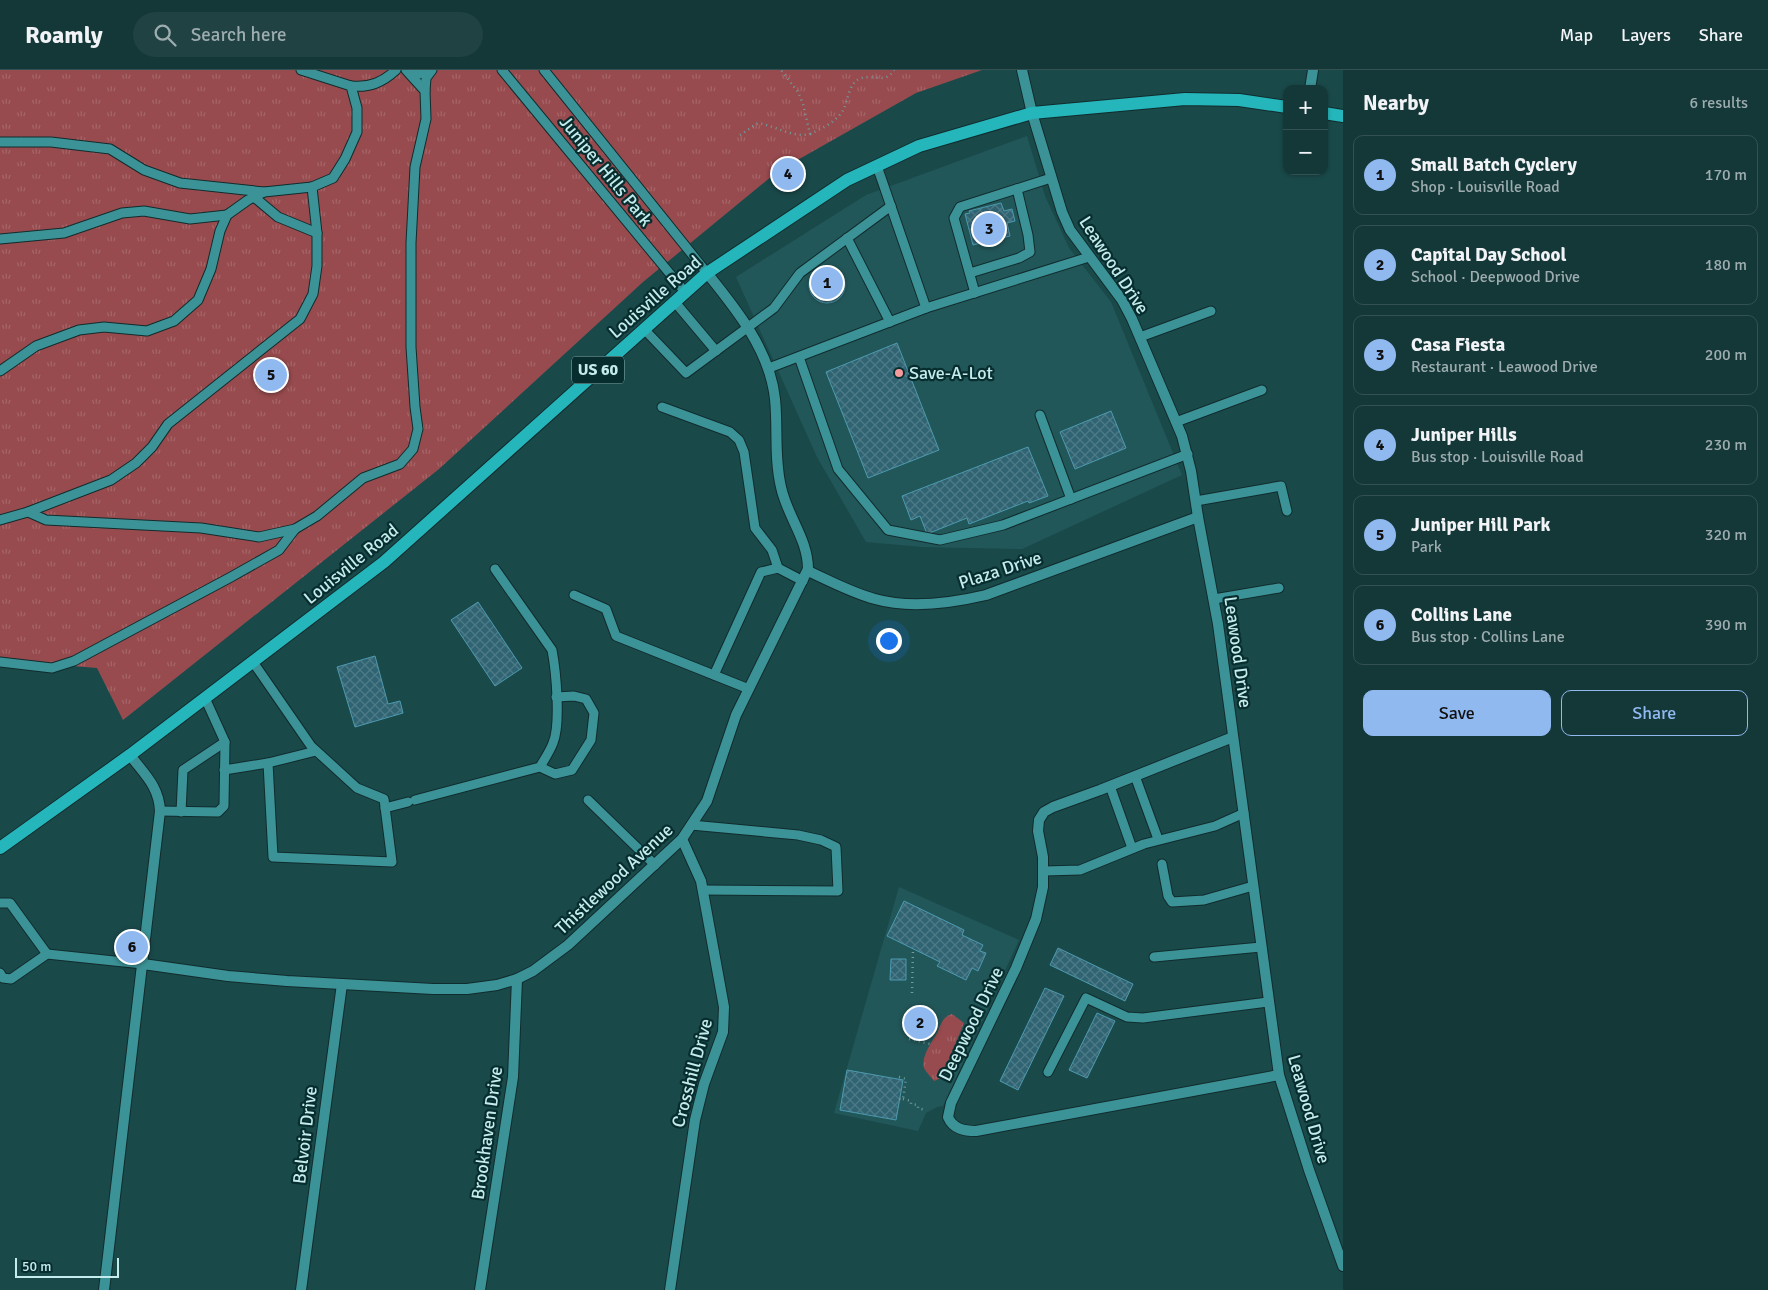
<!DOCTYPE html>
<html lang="en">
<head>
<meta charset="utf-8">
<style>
	:root { --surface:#143738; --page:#214243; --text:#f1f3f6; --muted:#9dacae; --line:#335153; --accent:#90b9f0 }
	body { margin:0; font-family:Signika,sans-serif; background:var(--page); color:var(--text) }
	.controls { position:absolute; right:15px; top:15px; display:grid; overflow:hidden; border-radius:10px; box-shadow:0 1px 4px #0004 }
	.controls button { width:45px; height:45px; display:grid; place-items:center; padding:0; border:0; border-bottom:1px solid var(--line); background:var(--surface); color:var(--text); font:25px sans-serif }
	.scale { position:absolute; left:15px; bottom:12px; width:104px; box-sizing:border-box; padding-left:5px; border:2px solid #c4eced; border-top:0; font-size:14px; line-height:18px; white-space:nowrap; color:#c4eced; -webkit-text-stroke:4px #072d2f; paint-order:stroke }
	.you { position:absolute; left:888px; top:570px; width:18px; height:18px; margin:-12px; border:4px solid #fff; border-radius:50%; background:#1a73e8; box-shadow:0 0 0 8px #1a73e833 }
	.badge { display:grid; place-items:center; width:32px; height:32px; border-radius:50%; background:var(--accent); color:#111; font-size:16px; font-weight:700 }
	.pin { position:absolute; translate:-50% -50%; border:2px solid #fff; box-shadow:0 1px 5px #0006 }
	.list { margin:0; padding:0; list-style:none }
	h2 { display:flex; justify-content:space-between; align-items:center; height:65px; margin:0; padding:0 20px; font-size:21px }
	h2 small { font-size:16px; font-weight:400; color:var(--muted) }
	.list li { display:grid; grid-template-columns:32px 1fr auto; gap:15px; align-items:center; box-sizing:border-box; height:80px; margin:0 10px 10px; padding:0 10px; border:1px solid var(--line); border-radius:10px }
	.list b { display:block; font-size:19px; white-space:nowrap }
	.list p { margin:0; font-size:16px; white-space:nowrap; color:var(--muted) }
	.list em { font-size:16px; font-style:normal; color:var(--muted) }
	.actions { display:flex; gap:10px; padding:15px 20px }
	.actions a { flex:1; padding:11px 0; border:1px solid var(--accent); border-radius:10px; text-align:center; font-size:18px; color:var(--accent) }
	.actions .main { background:var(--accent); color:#111 }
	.icon { flex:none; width:28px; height:28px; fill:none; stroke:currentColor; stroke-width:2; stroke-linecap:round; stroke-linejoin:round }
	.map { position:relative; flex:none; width:1343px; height:1220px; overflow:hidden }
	header { display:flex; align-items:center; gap:30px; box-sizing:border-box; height:70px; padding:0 25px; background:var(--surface); border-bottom:1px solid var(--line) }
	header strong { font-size:24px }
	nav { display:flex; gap:28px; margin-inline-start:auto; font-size:18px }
	.search { width:350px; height:45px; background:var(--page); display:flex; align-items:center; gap:12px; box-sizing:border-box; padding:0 18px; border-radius:28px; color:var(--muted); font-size:19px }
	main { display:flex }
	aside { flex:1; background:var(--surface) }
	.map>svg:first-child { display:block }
	.built { fill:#225759 }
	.park { fill:url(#park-tufts) }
	.building { fill:url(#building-cross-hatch); stroke:#4d9ab0 }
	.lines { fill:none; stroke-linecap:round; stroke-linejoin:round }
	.service-casing { stroke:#112c2d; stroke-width:11 }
	.minor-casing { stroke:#112c2d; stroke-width:12 }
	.primary-casing { stroke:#112c2d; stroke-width:14 }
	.path { stroke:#709c9d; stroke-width:2.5; stroke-dasharray:1 4; stroke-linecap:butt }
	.service { stroke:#3c9397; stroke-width:9 }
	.minor { stroke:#3c9397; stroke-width:10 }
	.primary { stroke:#25b6bb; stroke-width:12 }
	.poi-dot { fill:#f59b9c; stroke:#072d2f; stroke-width:2 }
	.labels { text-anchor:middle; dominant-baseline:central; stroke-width:4.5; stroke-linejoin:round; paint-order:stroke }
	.shield { fill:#072d2f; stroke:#8bb3b4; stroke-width:1 }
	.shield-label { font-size:16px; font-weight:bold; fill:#c4eced }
	.street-label { font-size:18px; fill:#c4eced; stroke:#072d2f }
	.poi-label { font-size:18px; fill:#c4eced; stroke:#072d2f; text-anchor:start }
</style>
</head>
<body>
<header>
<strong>Roamly</strong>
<div class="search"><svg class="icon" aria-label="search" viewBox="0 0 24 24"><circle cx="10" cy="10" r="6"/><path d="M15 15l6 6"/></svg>Search here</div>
<nav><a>Map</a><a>Layers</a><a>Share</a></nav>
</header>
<main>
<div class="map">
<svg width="1343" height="1220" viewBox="0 0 1343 1220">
	<defs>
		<pattern id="park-tufts" width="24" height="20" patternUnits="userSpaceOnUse" patternTransform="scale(1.25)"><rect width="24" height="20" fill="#984b4e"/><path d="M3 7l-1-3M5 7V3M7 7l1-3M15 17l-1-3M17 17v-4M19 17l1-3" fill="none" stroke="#a56568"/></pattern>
		<pattern id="building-cross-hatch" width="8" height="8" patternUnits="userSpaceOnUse" patternTransform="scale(1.25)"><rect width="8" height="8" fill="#316473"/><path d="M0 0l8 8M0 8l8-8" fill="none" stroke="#4d7a87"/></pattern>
	</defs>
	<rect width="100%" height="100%" fill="#1a494a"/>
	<g class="built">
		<polygon points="1027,66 1045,126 1069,178 1111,232 1182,405 1022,479 923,477 866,472 817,387 736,207 866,125"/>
		<polygon points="899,817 1019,870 943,1036 937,1037 926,1043 918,1061 834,1043"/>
	</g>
	<g class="park">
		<polygon points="0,0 982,0 916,23 778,101 643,212 439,399 123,650 97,598 0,590"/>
		<path d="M952 944 964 953 941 1008 934 1011C931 1007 926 1002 924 998 921 987 931 973 936 965 941 957 941 947 952 944Z"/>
	</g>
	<g class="building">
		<polygon points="1001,133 1004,141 1012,139 1015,151 1007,153 1010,166 973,175 965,144 970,143 969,141"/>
		<circle cx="827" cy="215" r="18"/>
		<polygon points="897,273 939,380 868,408 826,302"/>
		<polygon points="1111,341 1126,378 1075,399 1060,362"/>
		<polygon points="1028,377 1048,426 1029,433 1028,431 969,454 967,448 927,464 920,446 911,450 902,426"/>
		<polygon points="478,532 522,598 495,616 451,550"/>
		<polygon points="375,586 388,634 400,631 403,643 355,657 337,597"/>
		<polygon points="904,831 964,860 962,865 983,875 980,881 986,883 978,901 972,898 966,910 937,896 940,892 887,866"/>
		<polygon points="1058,878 1133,914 1125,931 1050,895"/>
		<polygon points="891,889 906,889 906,910 890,910"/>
		<polygon points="1045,918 1064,926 1018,1020 1000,1011"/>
		<polygon points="1097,943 1115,951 1087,1008 1069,1000"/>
		<polygon points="847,1000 903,1010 896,1050 840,1040"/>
	</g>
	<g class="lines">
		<g class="service-casing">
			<g id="service">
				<polyline points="412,0 419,4 426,0"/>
				<polyline points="502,0 685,222"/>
				<polyline points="544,0 707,203"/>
				<path d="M351 16C370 18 383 12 396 0"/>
				<polyline points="425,21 426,8 432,0"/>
				<polyline points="0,72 51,72 110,79 144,100 180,113 264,122 312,117"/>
				<polyline points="877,96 926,238 1089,187"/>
				<polyline points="254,127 278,147 317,163"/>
				<polyline points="847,168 890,252"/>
				<polyline points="0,169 64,163 122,143 144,141 190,149 227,145"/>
				<polyline points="970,203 1019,188 1030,182 1028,165 1017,119"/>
				<polyline points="975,223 954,148 960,137 1051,108"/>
				<polyline points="674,231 716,281"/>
				<polyline points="644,259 686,303 774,238 800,203 891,136"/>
				<polyline points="1140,267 1211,241"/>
				<polyline points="799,287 838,399 888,460 940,470 1003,455 1188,384"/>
				<polyline points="769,298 926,238"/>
				<polyline points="0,301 36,276 79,260 104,257 147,261 174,251 198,230 211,199 220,161 227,145 248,130 264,122"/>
				<polyline points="662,337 730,362 739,370 744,382 755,458 772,480 778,498"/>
				<polyline points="1040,345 1071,429"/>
				<polyline points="1176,352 1262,320"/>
				<polyline points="1196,431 1281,416 1287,441"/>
				<polyline points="28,442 46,450 201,458 259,467 295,459 317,446 363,408 400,394 413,379 418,359 415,337 411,277 411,173 415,97 426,49 425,21 406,0"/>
				<polyline points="0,450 28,442 111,410 136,393 152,377 168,354 300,249 313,224 317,196 317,163 312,117 333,108 345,89 357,62 357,38 351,16 301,0"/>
				<polyline points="574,525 606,539 616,566 749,619"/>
				<polyline points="1214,529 1279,518"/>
				<polyline points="0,592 52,598 74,591 231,507 279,480 295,459"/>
				<polyline points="253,592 311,676 357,718 384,729 392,792 273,787 268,693 316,681"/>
				<polyline points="714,605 761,502 778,498 803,511"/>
				<polyline points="540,697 555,704 572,700 591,670 594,643 586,629 574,626 556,627"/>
				<polyline points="224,700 268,693"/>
				<polyline points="1135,706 1158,769"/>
				<polyline points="1110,716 1132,778"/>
				<path d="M415 730 540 697C544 690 550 681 553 673 561 654 556 601 552 580L495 499"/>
				<polyline points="588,730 655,795"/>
				<polyline points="385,738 408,732"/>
				<polyline points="160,741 218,742 224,736 225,672 205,628"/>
				<polyline points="181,742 183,700 225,672"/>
				<polyline points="691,755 798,765 821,770 836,777 838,821 703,820"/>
				<polyline points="1162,794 1168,826 1172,832 1204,830 1253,816"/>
				<polyline points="1044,801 1080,800 1144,774 1215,756 1244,743"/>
				<polyline points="0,833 10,833 47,884 11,909 3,908 0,903"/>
				<polyline points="47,884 143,894"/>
				<polyline points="1154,887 1261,877"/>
				<polyline points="1048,1002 1086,928 1127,947 1143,948 1268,932"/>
			</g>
		</g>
		<g class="minor-casing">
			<g id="minor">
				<polyline points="1022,0 1032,43 1062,142 1070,160 1122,230 1132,249 1182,366 1191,401 1198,447 1218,554 1279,1005 1309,1100 1343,1196"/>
				<polyline points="1310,19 1313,0"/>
				<path d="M808 501C830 511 852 523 875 529 910 539 952 533 986 525L1198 447"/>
				<path d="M1233 667 1100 720 1053 737 1044 742 1039 750 1038 761 1043 787V817L1036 849 1016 898 951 1033 948 1047C953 1059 964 1061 976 1061L1279 1005"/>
				<path d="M143 894 228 906 287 911 433 919H467L497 915 517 909 533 901 568 875 682 769 707 731 736 645 808 499C808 469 787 446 781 417 774 388 778 358 775 329 770 281 737 240 707 203"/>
				<path d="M104 1220 160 741C159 716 144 704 130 685"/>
				<polyline points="301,1220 342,914"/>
				<polyline points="480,1220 513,1007 517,909"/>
				<polyline points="670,1220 695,1050 704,1014 723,962 724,937 701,811 682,769"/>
			</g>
		</g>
		<g class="primary-casing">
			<g id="primary">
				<polyline points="1324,43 1343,46"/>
				<polyline points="0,778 130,685 384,492 707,203 847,110 919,76 1032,43 1185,29 1239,30 1287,37"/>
			</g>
		</g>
		<g class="path">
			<path d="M810 64C821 59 834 53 842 42 848 33 848 14 859 9 871 3 886 15 894 0"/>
			<path d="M740 65 758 53C776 56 792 68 810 64L803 34 798 22 781 0"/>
			<polyline points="912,923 913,879"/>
			<polyline points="909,969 930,974"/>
			<polyline points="899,1007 906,1009 903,1029 899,1029"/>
			<polyline points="903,1029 911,1031 911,1034 918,1035 918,1038 925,1040"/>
		</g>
		<use href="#service" class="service"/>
		<use href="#minor" class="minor"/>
		<use href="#primary" class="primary"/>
	</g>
	<circle class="poi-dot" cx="899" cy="303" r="5"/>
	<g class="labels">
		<rect class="shield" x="572" y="286.5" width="52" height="27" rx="4"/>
		<g class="shield-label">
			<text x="598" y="300">US 60</text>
		</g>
		<g class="street-label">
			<text transform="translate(606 101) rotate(51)">Juniper Hills Park</text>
			<text transform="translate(1114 195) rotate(57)">Leawood Drive</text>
			<text transform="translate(655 227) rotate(-41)">Louisville Road</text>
			<text transform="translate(351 494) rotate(-39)">Louisville Road</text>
			<text transform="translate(1000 500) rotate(-18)">Plaza Drive</text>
			<text transform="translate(1238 582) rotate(82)">Leawood Drive</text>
			<text transform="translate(614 809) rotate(-43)">Thistlewood Avenue</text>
			<text transform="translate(971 954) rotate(-64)">Deepwood Drive</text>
			<text transform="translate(692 1003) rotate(-75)">Crosshill Drive</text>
			<text transform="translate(1309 1039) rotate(74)">Leawood Drive</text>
			<text transform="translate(487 1063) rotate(-82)">Brookhaven Drive</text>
			<text transform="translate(305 1065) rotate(-83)">Belvoir Drive</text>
		</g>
		<g class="poi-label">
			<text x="909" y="303">Save-A-Lot</text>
		</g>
	</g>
</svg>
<div class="controls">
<button>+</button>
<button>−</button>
</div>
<div class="scale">50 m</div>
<div class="you"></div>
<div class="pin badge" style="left:827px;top:213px">1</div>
<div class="pin badge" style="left:920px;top:953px">2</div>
<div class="pin badge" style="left:989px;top:159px">3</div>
<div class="pin badge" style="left:788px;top:104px">4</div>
<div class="pin badge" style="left:271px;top:305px">5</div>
<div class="pin badge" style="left:132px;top:877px">6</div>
</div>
<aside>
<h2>Nearby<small>6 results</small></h2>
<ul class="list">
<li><span class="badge">1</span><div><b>Small Batch Cyclery</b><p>Shop · Louisville Road</p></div><em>170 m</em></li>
<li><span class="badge">2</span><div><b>Capital Day School</b><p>School · Deepwood Drive</p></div><em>180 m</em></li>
<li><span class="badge">3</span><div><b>Casa Fiesta</b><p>Restaurant · Leawood Drive</p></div><em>200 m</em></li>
<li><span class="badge">4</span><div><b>Juniper Hills</b><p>Bus stop · Louisville Road</p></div><em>230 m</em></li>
<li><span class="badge">5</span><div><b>Juniper Hill Park</b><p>Park</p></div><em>320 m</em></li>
<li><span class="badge">6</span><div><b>Collins Lane</b><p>Bus stop · Collins Lane</p></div><em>390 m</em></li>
</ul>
<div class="actions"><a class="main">Save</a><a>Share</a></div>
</aside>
</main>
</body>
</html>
